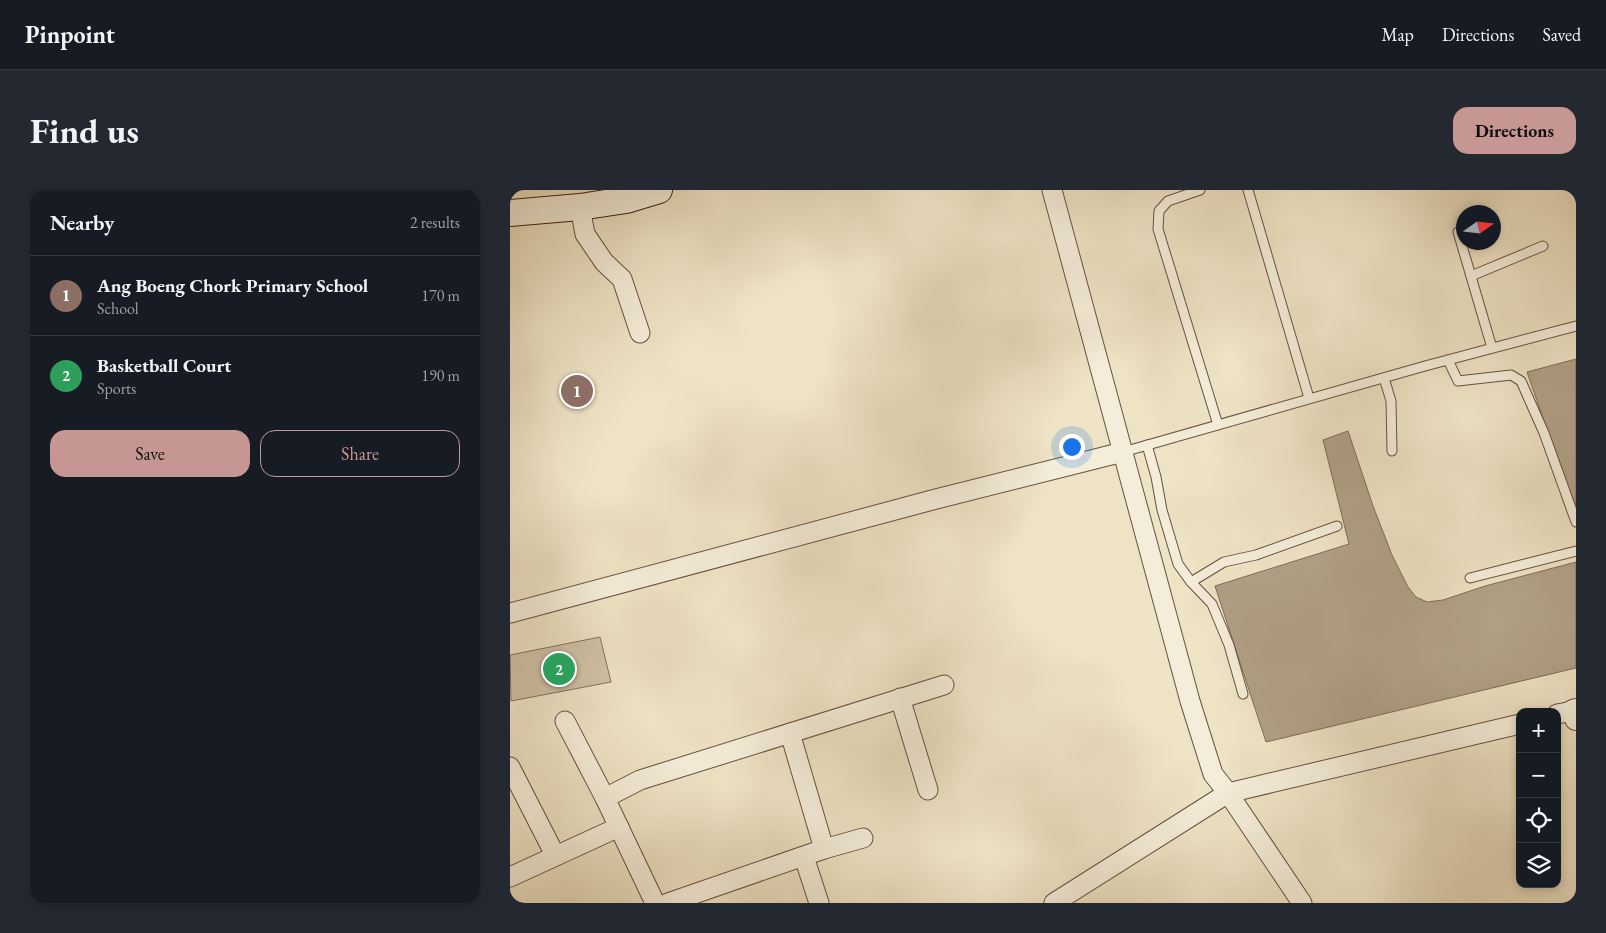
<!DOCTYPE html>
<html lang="en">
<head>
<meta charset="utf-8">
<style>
	:root { --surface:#171b24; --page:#242831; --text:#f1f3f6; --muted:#9ea1a6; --line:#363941; --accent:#c59692 }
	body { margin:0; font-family:"EB Garamond",serif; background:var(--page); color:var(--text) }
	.controls { position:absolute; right:15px; bottom:15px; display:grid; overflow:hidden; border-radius:10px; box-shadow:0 2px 8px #0003 }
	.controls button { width:45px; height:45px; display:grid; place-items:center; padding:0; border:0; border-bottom:1px solid var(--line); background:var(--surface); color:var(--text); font:25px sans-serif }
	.compass { position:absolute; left:946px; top:15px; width:45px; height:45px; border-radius:50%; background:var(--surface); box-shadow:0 2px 8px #0003; rotate:76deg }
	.you { position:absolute; left:561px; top:256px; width:18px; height:18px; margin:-12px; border:4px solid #fff; border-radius:50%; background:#1a73e8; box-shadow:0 0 0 8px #1a73e833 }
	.badge { display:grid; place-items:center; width:32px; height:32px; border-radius:50%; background:var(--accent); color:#fff; font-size:16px; font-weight:700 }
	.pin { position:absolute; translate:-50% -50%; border:2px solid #fff; box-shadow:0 1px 5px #0006 }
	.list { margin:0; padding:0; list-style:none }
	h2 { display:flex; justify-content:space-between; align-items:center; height:65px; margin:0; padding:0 20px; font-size:21px }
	h2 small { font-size:16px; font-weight:400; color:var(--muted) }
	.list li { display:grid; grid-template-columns:32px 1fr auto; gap:15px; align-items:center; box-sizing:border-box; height:80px; padding:0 20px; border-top:1px solid var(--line) }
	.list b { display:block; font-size:19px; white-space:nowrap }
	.list p { margin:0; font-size:16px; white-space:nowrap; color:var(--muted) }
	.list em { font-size:16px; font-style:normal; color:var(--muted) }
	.actions { display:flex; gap:10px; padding:15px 20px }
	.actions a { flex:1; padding:11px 0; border:1px solid var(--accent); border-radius:15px; text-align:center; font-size:18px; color:var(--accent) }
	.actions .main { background:var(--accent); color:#111 }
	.icon { flex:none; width:28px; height:28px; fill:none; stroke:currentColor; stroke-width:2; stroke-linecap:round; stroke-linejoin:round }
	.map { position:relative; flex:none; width:1066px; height:713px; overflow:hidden; border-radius:15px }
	header { display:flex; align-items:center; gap:30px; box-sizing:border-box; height:70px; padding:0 25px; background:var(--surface); border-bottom:1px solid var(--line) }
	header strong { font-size:24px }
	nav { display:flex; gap:28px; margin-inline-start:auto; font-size:18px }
	.intro { display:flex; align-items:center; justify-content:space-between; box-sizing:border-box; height:120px; padding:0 30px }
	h1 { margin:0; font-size:35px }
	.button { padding:12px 22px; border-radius:15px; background:var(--accent); color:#111; font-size:18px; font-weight:700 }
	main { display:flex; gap:30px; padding:0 30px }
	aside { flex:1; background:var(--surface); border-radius:15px; box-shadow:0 2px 8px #0003 }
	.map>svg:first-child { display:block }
	.green { fill:#d0c2a6; stroke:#86705b }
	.water { fill:#b1a087; stroke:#826c57 }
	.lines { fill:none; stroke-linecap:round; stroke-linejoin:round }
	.service-casing { stroke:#68503d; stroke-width:11 }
	.minor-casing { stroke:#68503d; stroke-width:21 }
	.tertiary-casing { stroke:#68503d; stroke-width:24 }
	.secondary-casing { stroke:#3b1f10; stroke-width:28 }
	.service { stroke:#f4edd9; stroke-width:9 }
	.minor { stroke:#f4edd9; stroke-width:19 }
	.tertiary { stroke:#f4edd9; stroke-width:22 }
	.secondary { stroke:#f4edd9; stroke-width:26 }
</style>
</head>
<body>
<header>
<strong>Pinpoint</strong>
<nav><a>Map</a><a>Directions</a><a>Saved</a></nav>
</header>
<div class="intro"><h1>Find us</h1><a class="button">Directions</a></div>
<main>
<aside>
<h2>Nearby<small>2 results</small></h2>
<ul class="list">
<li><span class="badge" style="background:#8d6e63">1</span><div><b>Ang Boeng Chork Primary School</b><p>School</p></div><em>170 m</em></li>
<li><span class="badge" style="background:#2e9e5b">2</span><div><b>Basketball Court</b><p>Sports</p></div><em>190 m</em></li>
</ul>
<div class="actions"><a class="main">Save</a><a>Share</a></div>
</aside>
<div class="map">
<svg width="1066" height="713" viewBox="0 0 1066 713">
	<rect width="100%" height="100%" fill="#eee3c5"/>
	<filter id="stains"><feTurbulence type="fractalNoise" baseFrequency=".004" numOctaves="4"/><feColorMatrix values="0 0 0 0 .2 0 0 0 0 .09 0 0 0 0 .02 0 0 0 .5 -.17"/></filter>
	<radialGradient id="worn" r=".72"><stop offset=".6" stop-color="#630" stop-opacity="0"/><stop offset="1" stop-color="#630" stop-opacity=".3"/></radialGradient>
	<polygon class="green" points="90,447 101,492 1,511 0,465"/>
	<g class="water">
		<polygon points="1066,169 1066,323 1017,182"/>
		<polygon points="838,241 863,316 882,365 898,397 906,407 917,412 933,410 975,396 1066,372 1066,478 756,552 705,396 839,354 813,250"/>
	</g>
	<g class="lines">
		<g class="service-casing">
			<g id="service">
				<polyline points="690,0 658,11 649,21 648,39 708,235"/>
				<polyline points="738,0 799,208"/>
				<polyline points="948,42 982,158"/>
				<polyline points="961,86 1033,56"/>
				<polyline points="938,170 948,191 1001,185 1011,191 1034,243 1066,332"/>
				<polyline points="874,188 881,211 882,261"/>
				<polyline points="637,255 646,287 652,320 668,374 681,392 702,414 719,455 733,504"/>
				<polyline points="613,262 915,176 1066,136"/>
				<polyline points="960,388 1066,361"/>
				<polyline points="681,392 714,372 746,365 827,336"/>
			</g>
		</g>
		<g class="minor-casing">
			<g id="minor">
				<polyline points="542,0 680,511 703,584 718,603 1010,534"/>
				<polyline points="70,17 75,44 94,72 112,89 130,143"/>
				<polyline points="0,423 426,309 613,262"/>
				<polyline points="390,508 418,600"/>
				<polyline points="1047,524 1063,521"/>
				<polyline points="55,531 95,608 145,713"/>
				<polyline points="280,543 314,659"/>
				<polyline points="0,577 45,665"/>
				<polyline points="95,608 130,590 434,495"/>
				<polyline points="294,667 309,713"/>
				<polyline points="0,687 109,637"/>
				<polyline points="158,713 314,659 353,648"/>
				<polyline points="544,713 718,603 792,713"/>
			</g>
		</g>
		<g class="tertiary-casing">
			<polyline id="tertiary" points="1066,520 1063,521 1066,529"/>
		</g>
		<g class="secondary-casing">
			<polyline id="secondary" points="0,23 70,17 116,10 149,0"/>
		</g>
		<use href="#service" class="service"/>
		<use href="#minor" class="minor"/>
		<use href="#tertiary" class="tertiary"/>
		<use href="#secondary" class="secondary"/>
	</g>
	<rect width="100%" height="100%" filter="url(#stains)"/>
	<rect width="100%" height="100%" fill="url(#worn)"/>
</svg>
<div class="controls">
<button>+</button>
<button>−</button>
<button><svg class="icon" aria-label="locate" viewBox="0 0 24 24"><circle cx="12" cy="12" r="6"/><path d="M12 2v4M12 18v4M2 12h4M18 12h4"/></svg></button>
<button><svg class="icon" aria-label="layers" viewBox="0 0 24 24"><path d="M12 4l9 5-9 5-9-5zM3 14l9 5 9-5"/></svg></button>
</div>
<svg class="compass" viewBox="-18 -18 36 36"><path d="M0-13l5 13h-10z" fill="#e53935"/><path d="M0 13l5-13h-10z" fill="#9ea1a6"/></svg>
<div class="you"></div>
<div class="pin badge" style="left:67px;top:201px;background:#8d6e63">1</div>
<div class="pin badge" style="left:49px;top:479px;background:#2e9e5b">2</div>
</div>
</main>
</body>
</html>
